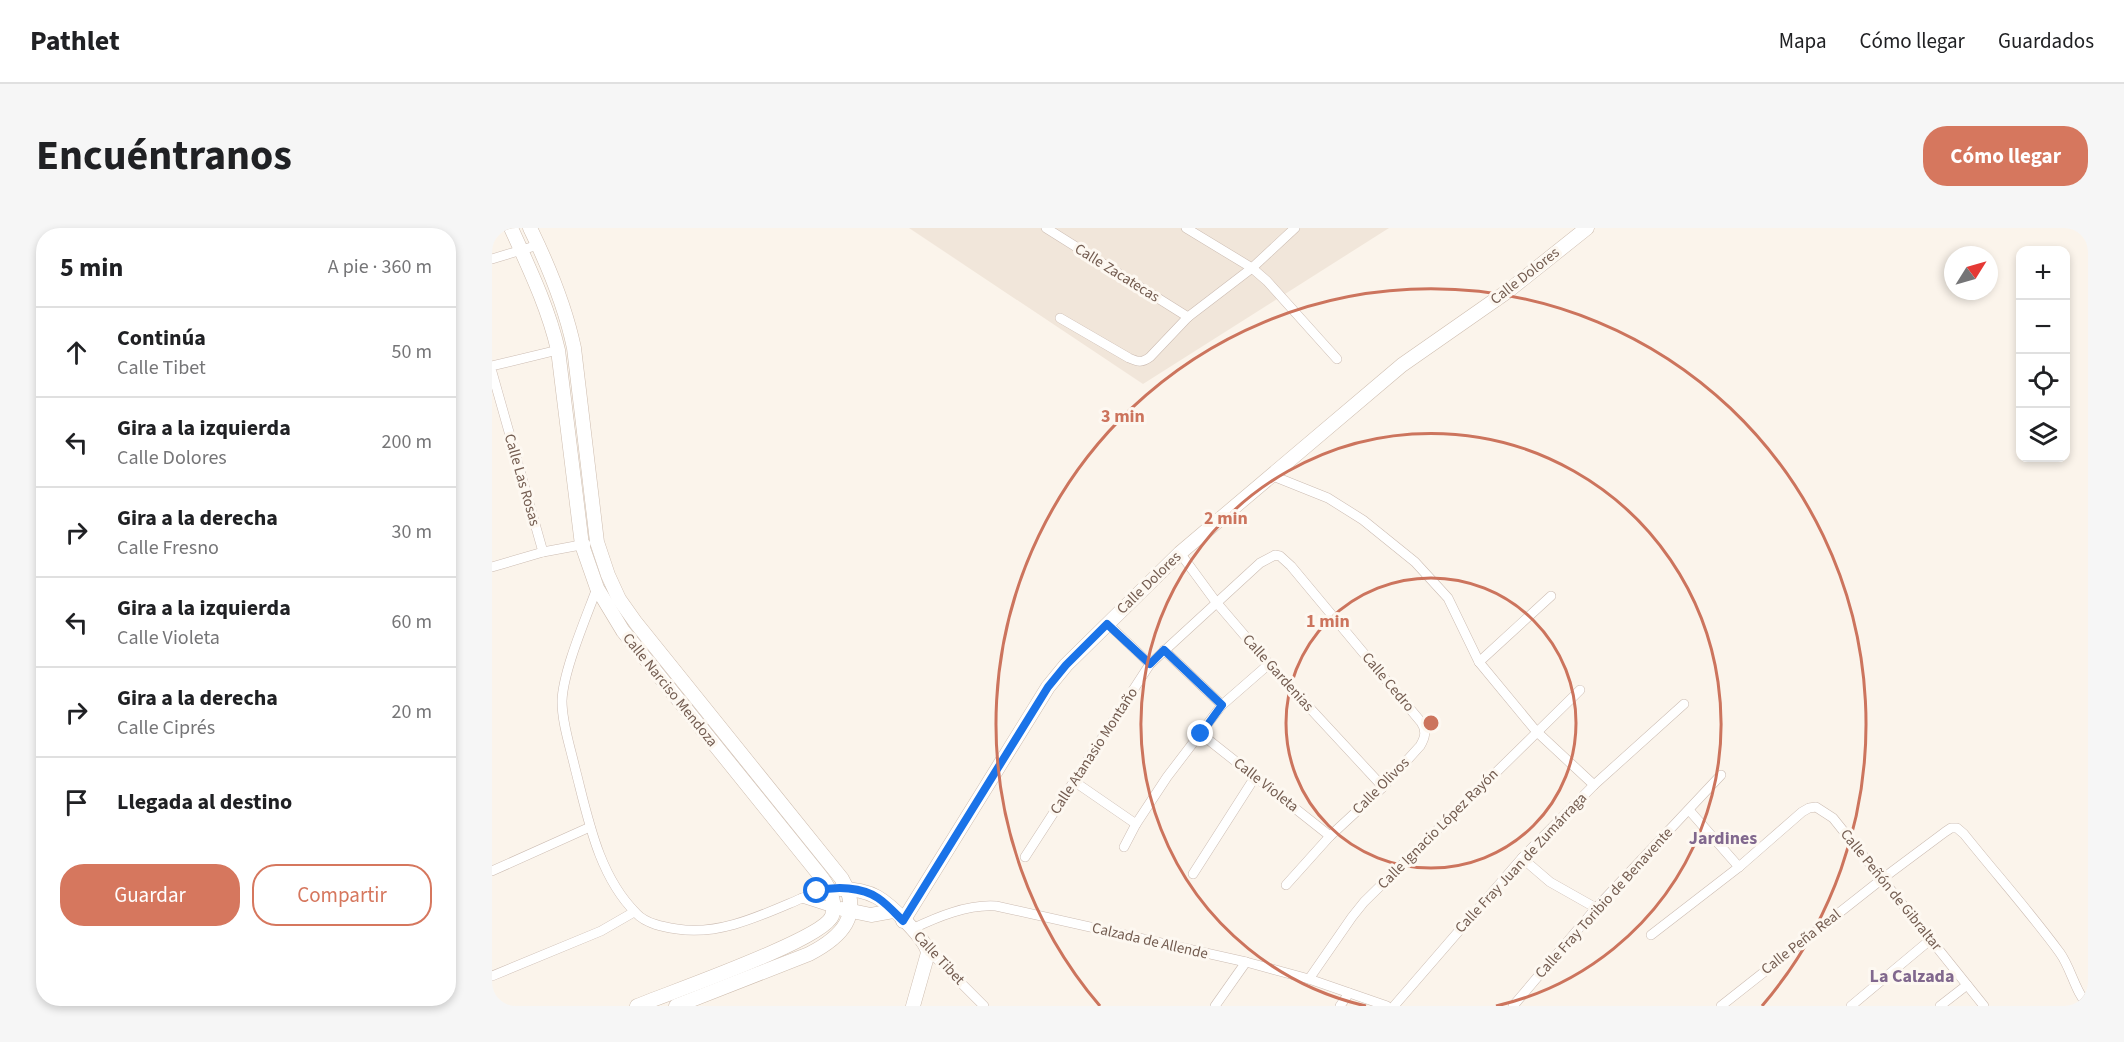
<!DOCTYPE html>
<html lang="es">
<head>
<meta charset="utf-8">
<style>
	:root { --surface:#fff; --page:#f6f6f6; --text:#202124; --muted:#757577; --line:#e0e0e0; --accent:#d6775e }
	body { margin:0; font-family:"Source Sans 3",sans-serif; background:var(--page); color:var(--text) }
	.controls { position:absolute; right:18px; top:18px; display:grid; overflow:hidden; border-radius:12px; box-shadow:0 3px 9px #0003 }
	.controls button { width:54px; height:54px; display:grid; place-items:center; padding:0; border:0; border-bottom:2px solid var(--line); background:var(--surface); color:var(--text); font:30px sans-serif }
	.compass { position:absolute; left:1452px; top:18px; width:54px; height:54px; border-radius:50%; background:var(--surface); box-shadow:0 3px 9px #0003; rotate:53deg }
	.stop { position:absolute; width:18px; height:18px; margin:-14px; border:4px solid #1a73e8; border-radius:50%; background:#fff }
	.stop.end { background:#1a73e8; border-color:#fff; box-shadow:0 2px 6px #0008 }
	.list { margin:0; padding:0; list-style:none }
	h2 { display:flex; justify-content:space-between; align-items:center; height:78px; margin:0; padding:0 24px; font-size:26px }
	h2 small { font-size:20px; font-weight:400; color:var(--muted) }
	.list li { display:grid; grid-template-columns:39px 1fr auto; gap:18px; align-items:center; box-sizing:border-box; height:90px; padding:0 24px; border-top:2px solid var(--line) }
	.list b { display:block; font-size:22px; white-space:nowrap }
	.list p { margin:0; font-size:20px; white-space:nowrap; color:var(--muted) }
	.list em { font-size:20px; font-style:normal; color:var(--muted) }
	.actions { display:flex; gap:12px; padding:18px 24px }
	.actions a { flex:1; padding:14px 0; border:2px solid var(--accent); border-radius:24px; text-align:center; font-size:21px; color:var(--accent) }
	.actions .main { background:var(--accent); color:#fff }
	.icon { flex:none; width:33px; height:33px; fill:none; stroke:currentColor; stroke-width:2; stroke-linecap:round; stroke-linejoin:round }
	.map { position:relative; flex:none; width:1596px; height:778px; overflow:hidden; border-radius:24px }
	header { display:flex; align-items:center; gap:36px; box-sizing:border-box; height:84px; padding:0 30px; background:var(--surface); border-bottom:2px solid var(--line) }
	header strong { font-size:28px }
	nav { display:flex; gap:33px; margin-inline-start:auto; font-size:21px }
	.intro { display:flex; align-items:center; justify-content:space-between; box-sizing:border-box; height:144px; padding:0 36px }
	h1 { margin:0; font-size:42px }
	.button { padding:15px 27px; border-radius:24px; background:var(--accent); color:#fff; font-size:21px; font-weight:700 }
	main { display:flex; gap:36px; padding:0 36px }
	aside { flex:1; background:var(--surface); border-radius:24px; box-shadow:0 3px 9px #0003 }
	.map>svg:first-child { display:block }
	.residential { fill:#f1e6da }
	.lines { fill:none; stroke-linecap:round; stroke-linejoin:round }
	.street-casing { stroke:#ccbcb2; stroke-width:10 }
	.secondary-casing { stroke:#cebdaf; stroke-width:15 }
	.street { stroke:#fff; stroke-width:9 }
	.secondary { stroke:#fff; stroke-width:14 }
	.route { stroke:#1a73e8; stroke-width:8 }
	.ring { fill:none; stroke:#cc745d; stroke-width:3 }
	.labels { text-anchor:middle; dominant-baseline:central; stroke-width:6; stroke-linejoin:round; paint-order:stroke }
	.street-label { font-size:15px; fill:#735c50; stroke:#fdf8f1 }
	.quarter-label { font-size:18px; font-weight:bold; fill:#81688e; stroke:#fdf8f1 }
	.centre { fill:#cc745d; stroke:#fdf8f1; stroke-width:3 }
	.ring-label { font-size:18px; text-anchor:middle; font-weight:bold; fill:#cc745d; stroke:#fdf8f1; stroke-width:6; stroke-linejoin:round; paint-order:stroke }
</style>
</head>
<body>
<header>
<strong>Pathlet</strong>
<nav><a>Mapa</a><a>Cómo llegar</a><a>Guardados</a></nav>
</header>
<div class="intro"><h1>Encuéntranos</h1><a class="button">Cómo llegar</a></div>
<main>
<aside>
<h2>5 min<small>A pie · 360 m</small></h2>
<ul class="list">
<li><svg class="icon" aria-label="ahead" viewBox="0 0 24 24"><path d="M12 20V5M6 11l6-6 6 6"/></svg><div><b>Continúa</b><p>Calle Tibet</p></div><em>50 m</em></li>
<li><svg class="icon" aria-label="left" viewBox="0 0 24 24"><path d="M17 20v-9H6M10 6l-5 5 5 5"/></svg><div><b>Gira a la izquierda</b><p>Calle Dolores</p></div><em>200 m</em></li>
<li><svg class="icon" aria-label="right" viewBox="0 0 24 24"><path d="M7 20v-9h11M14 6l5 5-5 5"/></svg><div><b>Gira a la derecha</b><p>Calle Fresno</p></div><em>30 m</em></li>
<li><svg class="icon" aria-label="left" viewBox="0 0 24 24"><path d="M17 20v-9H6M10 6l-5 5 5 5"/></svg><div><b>Gira a la izquierda</b><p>Calle Violeta</p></div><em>60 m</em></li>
<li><svg class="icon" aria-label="right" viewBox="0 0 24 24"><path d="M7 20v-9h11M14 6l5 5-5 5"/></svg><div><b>Gira a la derecha</b><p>Calle Ciprés</p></div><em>20 m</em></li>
<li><svg class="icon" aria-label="arrive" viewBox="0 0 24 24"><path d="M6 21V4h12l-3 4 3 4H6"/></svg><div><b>Llegada al destino</b></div></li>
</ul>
<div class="actions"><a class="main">Guardar</a><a>Compartir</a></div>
</aside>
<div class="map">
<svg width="1596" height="778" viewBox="0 0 1596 778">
	<rect width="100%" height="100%" fill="#fbf4eb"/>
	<polygon class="residential" points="417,0 897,0 651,156"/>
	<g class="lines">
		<g class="street-casing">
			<g id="street">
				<polyline points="554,0 696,89"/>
				<polyline points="694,0 760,40 775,53 845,131"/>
				<polyline points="0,31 46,17"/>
				<path d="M568 90 637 130C646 134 650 135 658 129L696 89 760 40 803 0"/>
				<polyline points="0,138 66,122"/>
				<polyline points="0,144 51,324"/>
				<polyline points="781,248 836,270 871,292 923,334 956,370 987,434 1044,503 1102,557"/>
				<polyline points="688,325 724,374 777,436 891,559"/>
				<polyline points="0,339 51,324 94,316"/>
				<path d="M105 360C94 390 71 443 70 473 70 495 78 518 83 540 96 590 106 647 144 685 154 696 172 699 185 701 227 708 270 687 308 671 318 667 326 663 337 660"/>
				<polyline points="615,395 658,436"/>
				<polyline points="672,422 730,477"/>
				<polyline points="987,434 1059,368"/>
				<polyline points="709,506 838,608"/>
				<polyline points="583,554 644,596"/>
				<polyline points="1197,582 1247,639"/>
				<polyline points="632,619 644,596 675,549 730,477 777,436"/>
				<path d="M533 629 658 436 768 335 783 327 788 328 799 338 929 494C935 503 933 510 928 518L891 559 838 608 794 657"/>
				<polyline points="1030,630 1058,654 1104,680"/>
				<polyline points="0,643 98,599"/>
				<polyline points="701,646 763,549"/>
				<polyline points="310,670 341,680"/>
				<path d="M420 701C445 689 476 676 504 678L754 734 817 751 895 778"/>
				<polyline points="1159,707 1247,639 1310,584 1317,580 1324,579 1341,590 1492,778"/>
				<polyline points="436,722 492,778"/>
				<polyline points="0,748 109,703 142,684"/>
				<polyline points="817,751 860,689 872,674 1088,462"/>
				<polyline points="723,778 754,734"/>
				<polyline points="848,778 857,765"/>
				<polyline points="902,778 1030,630 1102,557 1192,476"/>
				<polyline points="1021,778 1104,680 1229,547"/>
				<path d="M1229 778 1390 651 1453 604 1459 600H1465L1472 606C1504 646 1538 684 1568 725 1579 740 1584 766 1596 777"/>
				<polyline points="1359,778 1438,712"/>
				<polyline points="1448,778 1475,757"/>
			</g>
		</g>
		<g class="secondary-casing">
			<g id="secondary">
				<path d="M19 0C37 40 56 79 66 122L90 317 105 360 131 403 326 645C335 656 345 673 340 688 331 712 176 765 145 778"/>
				<path d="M38 0C57 39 73 77 82 120L105 314 116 347 127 371 144 395 350 651C371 687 350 709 317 726L184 778"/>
				<path d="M348 661C360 661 374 663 385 669 399 677 434 711 436 725L421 778"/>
				<polyline points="350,681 379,687 401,683"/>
				<polyline points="411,693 556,459 574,437 688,325 910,137 1016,63 1095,0"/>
			</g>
		</g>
		<use href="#street" class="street"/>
		<use href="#secondary" class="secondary"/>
	</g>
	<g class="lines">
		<path class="route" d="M325 663C344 658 370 659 386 670 395 676 403 685 411 693L556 459 574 437 615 396 658 436 672 422 730 477 709 506"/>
	</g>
	<g class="ring">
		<circle cx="939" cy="495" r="145"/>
		<path d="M874 778A290 290 0 1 1 1004 778"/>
		<path d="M608 778A435 435 0 1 1 1270 778"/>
	</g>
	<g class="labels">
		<g class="street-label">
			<text transform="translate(625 45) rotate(32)">Calle Zacatecas</text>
			<text transform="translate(1033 48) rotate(-38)">Calle Dolores</text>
			<text transform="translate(30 252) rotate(74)">Calle Las Rosas</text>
			<text transform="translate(657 355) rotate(-44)">Calle Dolores</text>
			<text transform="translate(786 445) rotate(48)">Calle Gardenias</text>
			<text transform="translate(896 454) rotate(50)">Calle Cedro</text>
			<text transform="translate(178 462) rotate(51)">Calle Narciso Mendoza</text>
			<text transform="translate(602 523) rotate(-57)">Calle Atanasio Montaño</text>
			<text transform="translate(774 557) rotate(38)">Calle Violeta</text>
			<text transform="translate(889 558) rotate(-45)">Calle Olivos</text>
			<text transform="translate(946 601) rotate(-45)">Calle Ignacio López Rayón</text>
			<text transform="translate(1029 635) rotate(-47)">Calle Fray Juan de Zumárraga</text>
			<text transform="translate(1399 662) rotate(51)">Calle Peñón de Gibraltar</text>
			<text transform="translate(1112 675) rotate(-48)">Calle Fray Toribio de Benavente</text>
			<text transform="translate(658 713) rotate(13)">Calzada de Allende</text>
			<text transform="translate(1309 714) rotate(-38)">Calle Peña Real</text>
			<text transform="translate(447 730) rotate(47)">Calle Tibet</text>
		</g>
		<g class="quarter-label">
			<text x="1231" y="610">Jardines</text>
			<text x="1420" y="748">La Calzada</text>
		</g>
	</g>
	<circle cx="939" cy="495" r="9" class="centre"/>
	<g class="ring-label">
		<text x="631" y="194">3 min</text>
		<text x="734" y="296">2 min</text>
		<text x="836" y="399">1 min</text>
	</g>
</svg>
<div class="controls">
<button>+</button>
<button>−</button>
<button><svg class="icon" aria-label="locate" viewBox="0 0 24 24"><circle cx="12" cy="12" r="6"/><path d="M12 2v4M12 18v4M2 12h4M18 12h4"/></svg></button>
<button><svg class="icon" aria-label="layers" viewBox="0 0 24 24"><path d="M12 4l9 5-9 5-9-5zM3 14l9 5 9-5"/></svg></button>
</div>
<svg class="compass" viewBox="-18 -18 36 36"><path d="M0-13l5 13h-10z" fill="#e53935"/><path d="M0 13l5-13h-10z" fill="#757577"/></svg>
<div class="stop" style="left:325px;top:663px"></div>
<div class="stop end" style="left:709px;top:506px"></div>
</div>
</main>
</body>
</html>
